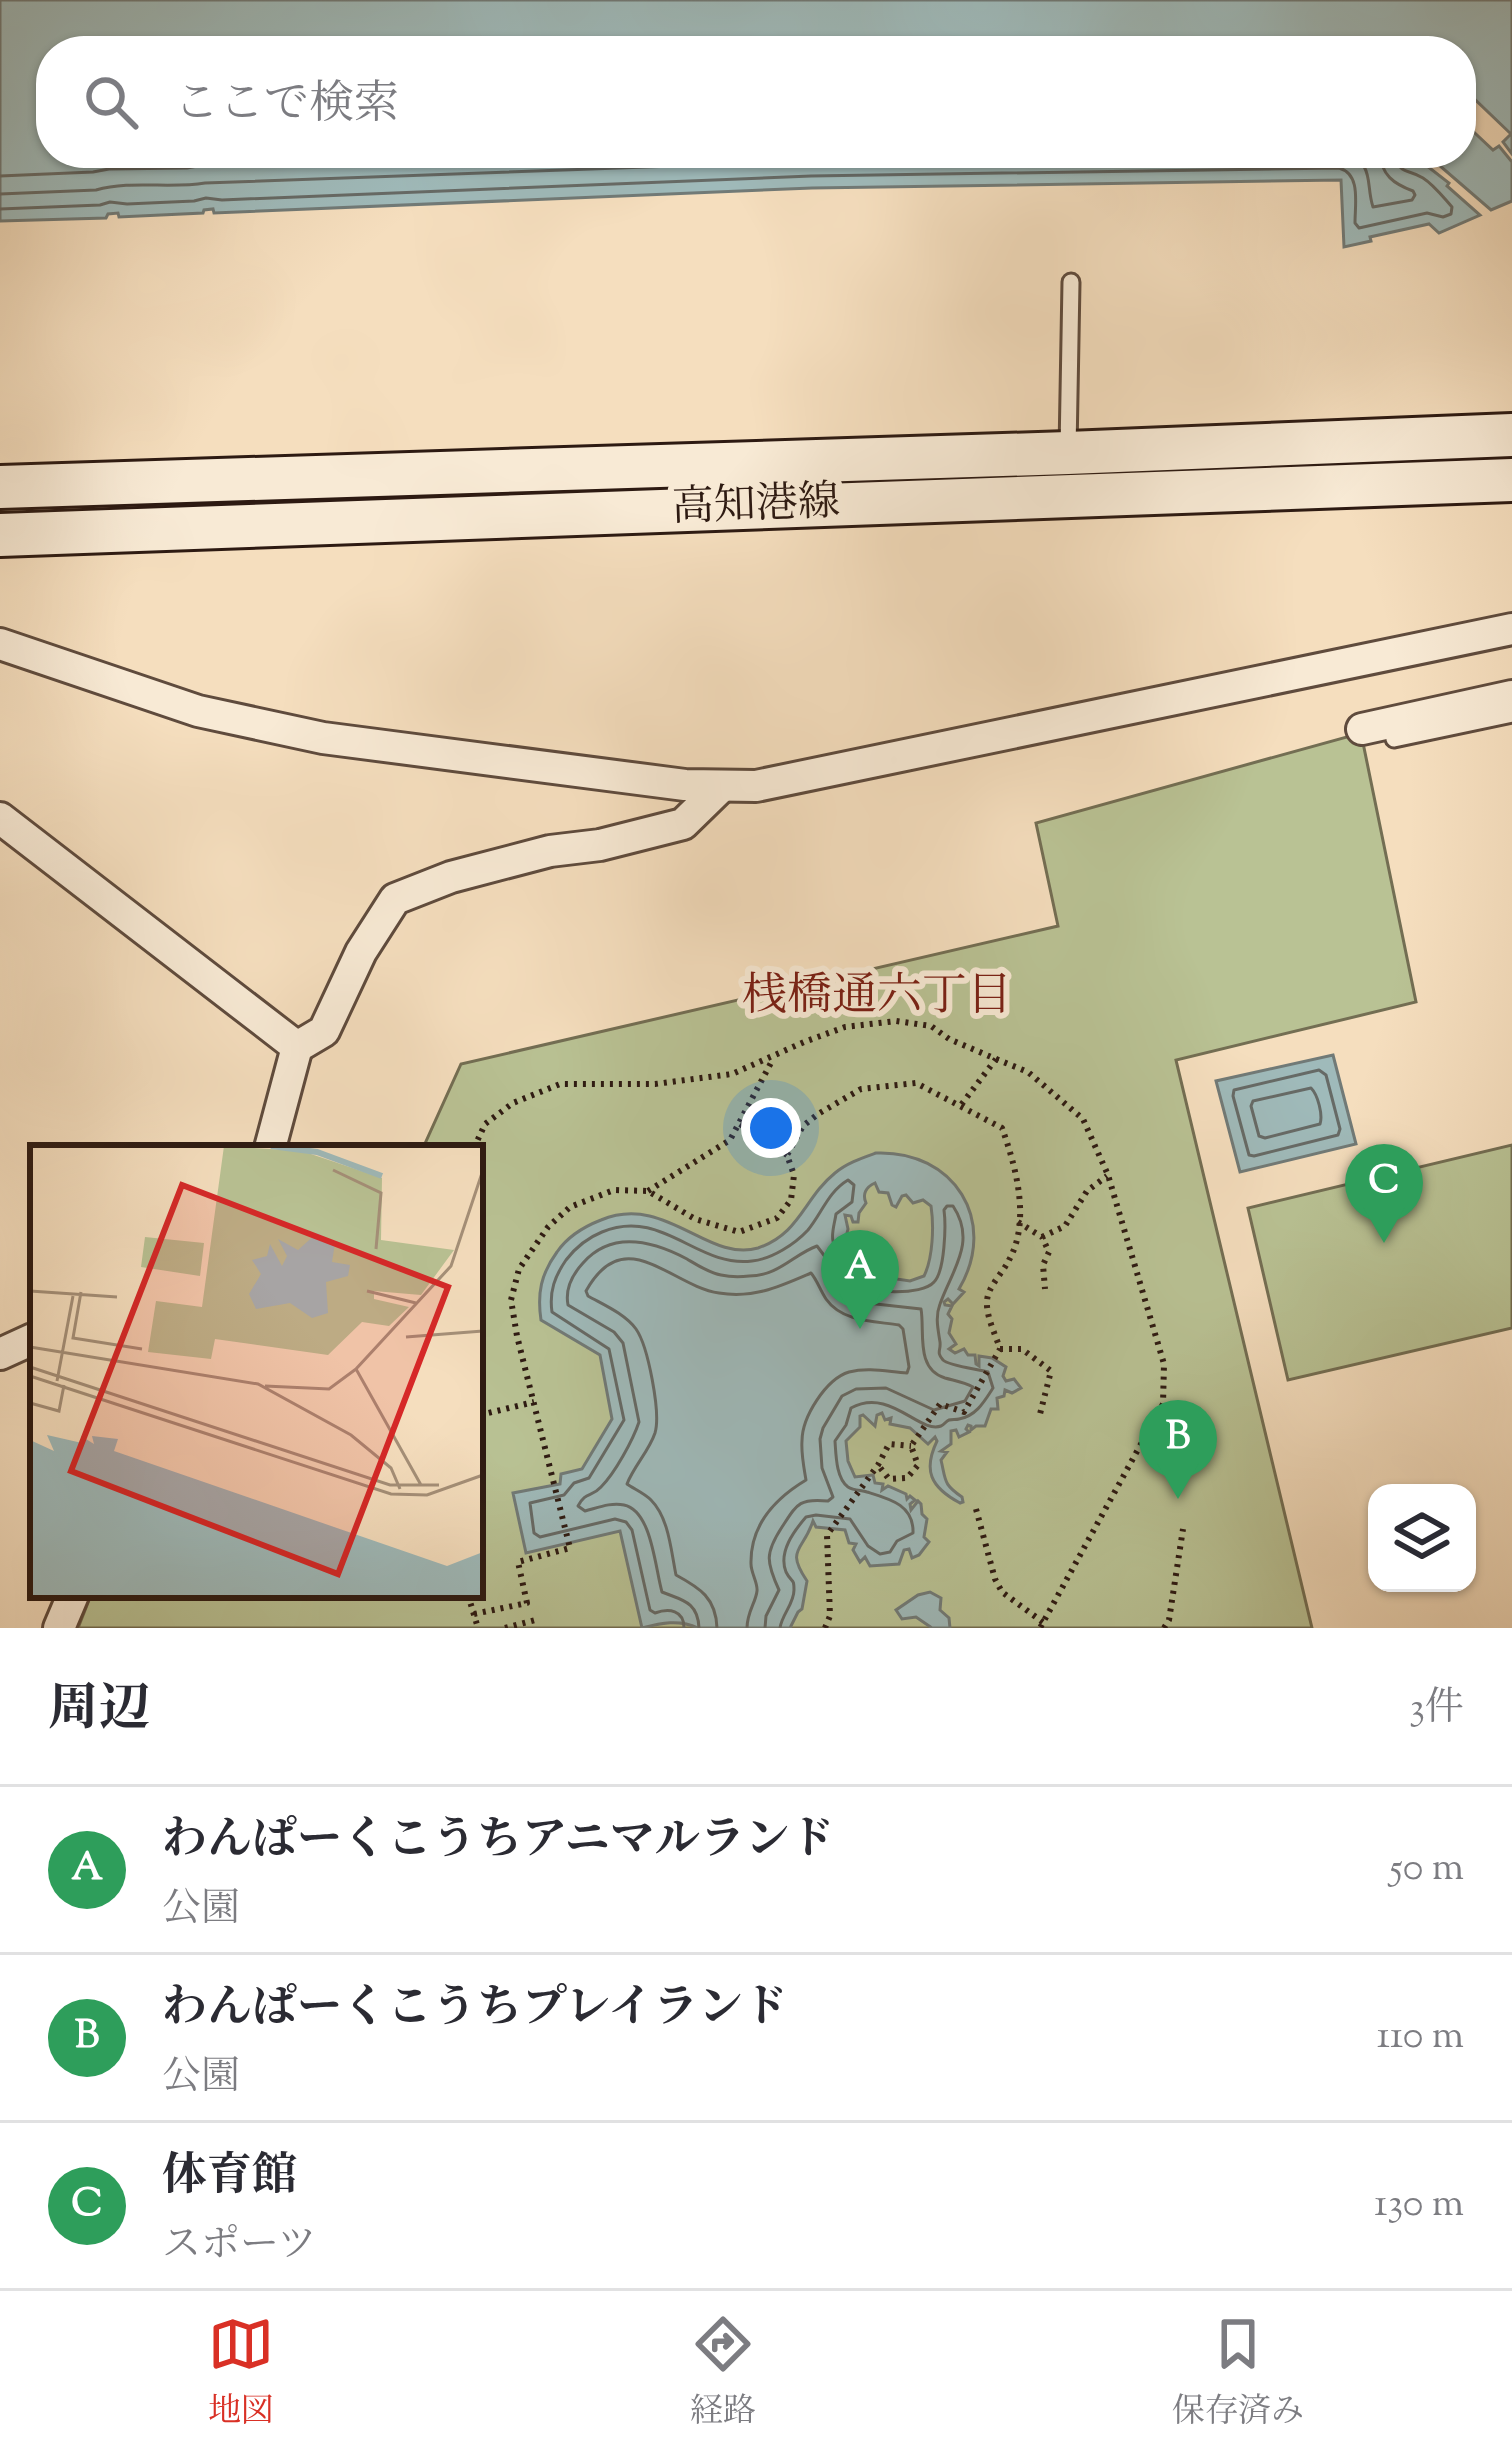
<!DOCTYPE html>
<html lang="ja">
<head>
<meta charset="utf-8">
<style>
	:root { --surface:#fff; --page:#f7f7f7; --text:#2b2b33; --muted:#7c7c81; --line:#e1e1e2; --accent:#d93025 }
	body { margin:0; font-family:"Sorts Mill Goudy","Noto Serif JP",serif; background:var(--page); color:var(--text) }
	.controls { position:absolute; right:36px; bottom:36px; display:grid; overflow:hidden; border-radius:24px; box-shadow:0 3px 9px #0004 }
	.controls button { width:108px; height:108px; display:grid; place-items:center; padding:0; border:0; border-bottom:3px solid var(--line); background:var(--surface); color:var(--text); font:60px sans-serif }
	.you { position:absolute; left:771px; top:1128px; width:42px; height:42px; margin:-30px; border:9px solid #fff; border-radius:50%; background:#1a73e8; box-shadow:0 0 0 18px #1a73e833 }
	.badge { display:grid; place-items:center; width:78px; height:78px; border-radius:50%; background:var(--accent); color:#fff; font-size:39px; font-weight:700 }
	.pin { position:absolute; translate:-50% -99px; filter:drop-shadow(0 3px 6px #0008) }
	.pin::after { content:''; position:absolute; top:63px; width:42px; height:36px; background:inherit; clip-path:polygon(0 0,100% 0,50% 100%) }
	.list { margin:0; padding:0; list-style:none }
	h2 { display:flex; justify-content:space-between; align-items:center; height:156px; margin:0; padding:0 48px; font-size:51px }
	h2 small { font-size:39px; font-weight:400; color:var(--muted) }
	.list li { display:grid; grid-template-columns:78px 1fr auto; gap:36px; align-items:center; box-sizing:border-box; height:168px; padding:0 48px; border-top:3px solid var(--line) }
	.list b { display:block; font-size:45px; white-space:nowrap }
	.list p { margin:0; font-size:39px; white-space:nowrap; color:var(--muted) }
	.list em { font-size:39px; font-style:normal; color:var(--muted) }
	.icon { flex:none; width:66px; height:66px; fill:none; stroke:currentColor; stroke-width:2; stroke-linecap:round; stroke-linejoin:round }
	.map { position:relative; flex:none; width:1512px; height:1628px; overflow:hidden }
	.search { position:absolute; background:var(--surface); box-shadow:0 3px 9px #0004; left:36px; right:36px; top:36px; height:132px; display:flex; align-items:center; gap:30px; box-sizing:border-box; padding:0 42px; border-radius:48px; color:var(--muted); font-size:45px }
	.sheet { height:660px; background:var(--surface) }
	nav { display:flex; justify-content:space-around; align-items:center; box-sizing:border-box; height:168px; border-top:3px solid var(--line); background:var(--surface); font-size:33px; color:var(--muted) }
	nav a { display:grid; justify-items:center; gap:6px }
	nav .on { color:var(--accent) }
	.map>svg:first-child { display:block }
	.green { fill:#b9c294; stroke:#736e53; stroke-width:3 }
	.water { fill:#9fbaba; stroke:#717a77; stroke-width:3; fill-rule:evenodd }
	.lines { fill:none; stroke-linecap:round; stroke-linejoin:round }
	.shore { stroke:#666a66; stroke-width:3 }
	.lane-casing { stroke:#5f4b3d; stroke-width:21 }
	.street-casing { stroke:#5f4b3d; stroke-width:36 }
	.secondary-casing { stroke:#2d1a12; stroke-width:48 }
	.path { stroke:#2d1a12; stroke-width:6; stroke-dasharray:3 6; stroke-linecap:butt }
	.lane { stroke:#f8ead5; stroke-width:15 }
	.street { stroke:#f8ead5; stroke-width:30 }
	.secondary { stroke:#f8ead5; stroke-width:42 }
	.labels { text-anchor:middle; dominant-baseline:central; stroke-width:12; stroke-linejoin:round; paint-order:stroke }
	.street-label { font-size:42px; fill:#2d1a12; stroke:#f8ead5 }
	.neighbourhood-label { font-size:45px; fill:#7a1f14; stroke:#f8ead5 }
	.inset-river { fill:none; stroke:#9fbaba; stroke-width:6 }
	.inset-road { fill:none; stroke:#a59079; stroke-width:3 }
	.view { fill:#d62828; fill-opacity:0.15; stroke:#d62828; stroke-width:6 }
	.inset-edge { fill:none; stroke:#2d1a12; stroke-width:6 }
</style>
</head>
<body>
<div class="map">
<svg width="1512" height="1628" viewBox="0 0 1512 1628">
	<rect width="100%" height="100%" fill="#f5debe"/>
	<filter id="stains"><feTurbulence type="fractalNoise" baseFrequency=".00167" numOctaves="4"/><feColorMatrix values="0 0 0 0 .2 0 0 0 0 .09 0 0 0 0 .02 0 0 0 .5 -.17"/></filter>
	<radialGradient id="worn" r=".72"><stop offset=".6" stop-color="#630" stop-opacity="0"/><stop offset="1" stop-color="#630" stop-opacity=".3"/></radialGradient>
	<g class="green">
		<polygon points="1361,733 1416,1002 1176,1060 1312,1628 78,1628 91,1595 480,1595 480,1148 423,1148 461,1064 1058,926 1036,823"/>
		<polygon points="1512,1145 1512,1328 1288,1380 1248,1208"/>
	</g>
	<g class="water">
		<polygon points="0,0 1512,0 1512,154 1503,142 1511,134 1461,86 1461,51 51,51 51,153 1403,153 1413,163 1418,159 1449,183 1447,186 1480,215 1439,233 1429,224 1370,237 1371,241 1344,247 1341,180 812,188 214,213 213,209 204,210 203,213 119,217 118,213 108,214 106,218 0,221"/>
		<polygon points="1461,120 1493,150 1499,146 1512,162 1512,201 1491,210 1425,153 1461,153"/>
		<polygon points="1333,1055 1356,1144 1240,1172 1216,1081"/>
		<path d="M876 1153C954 1150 999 1221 959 1289L964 1292 953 1304 948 1299 944 1302 945 1305 952 1306 948 1314 952 1319 949 1333 956 1344 949 1349 955 1353 964 1349 968 1355H975L976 1364 979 1366V1356L992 1358 1006 1367 1003 1376 1006 1381 1014 1379 1021 1388 1012 1393 1005 1390 1004 1396 997 1398 998 1409H991L985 1426H976L971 1430V1426L968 1425 966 1429 969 1432 959 1437 956 1430 951 1431V1444L941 1451 947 1452 941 1460C946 1481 943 1484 962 1497L963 1502 960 1503C930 1487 923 1470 937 1441L935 1437 928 1444 910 1428 890 1424 891 1418 885 1420 882 1413 877 1415 875 1426 863 1415 860 1416V1427L846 1441 848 1461 855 1477 873 1475 875 1483 883 1484 882 1490 888 1486 906 1494 907 1499 910 1496 915 1500 910 1504 911 1510 918 1501 921 1504 922 1514 927 1519 924 1537 929 1542 919 1555 912 1558 909 1549 904 1550 899 1564 870 1566 865 1557 860 1562 853 1550 856 1544 849 1543 845 1530 816 1527 813 1521C803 1552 785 1548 807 1581L802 1609 798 1612 790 1628H698C679 1619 661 1623 642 1628L620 1531 526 1553 513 1493 560 1484 561 1474 582 1469 612 1419 600 1355 541 1320C537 1293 541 1274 557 1252 568 1236 583 1227 601 1220 665 1193 708 1263 758 1248 800 1234 804 1198 835 1173 847 1163 862 1158 876 1153ZM875 1183 879 1192 888 1193 892 1205 896 1207 902 1196 906 1195 913 1203 923 1200 931 1206C934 1226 933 1258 924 1276L910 1281 863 1274 854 1244 850 1240 845 1241 848 1229 845 1215 851 1216 853 1222H858L859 1213 866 1203C862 1194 866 1187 875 1183Z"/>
		<polygon points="930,1592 941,1598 940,1610 949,1618 950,1628 932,1628 916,1617 902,1619 896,1610 918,1595"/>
	</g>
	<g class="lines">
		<g class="shore">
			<path d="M1343 153C1376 163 1365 183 1373 207L1412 200 1415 195 1413 191C1394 184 1381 175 1380 153"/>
			<polyline points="0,176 93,172 109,169 187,168 203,165 533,153"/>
			<path d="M0 194 96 190C131 180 170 189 205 183L811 161 1302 153"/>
			<path d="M0 209 100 205 110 202 127 204 194 201 206 198 222 200 811 176 1339 168C1361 174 1355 203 1355 223L1359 228 1427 213 1443 217 1451 214 1452 207C1443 197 1434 185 1423 178 1407 168 1399 176 1395 153"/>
			<polygon points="1319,1070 1326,1075 1340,1129 1338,1135 1254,1156 1249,1155 1233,1096 1234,1090"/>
			<path d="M1311 1088C1318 1095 1323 1115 1320 1124L1265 1138 1259 1136 1251 1106 1253 1101Z"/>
			<path d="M684 1628C684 1610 669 1608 655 1613L650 1610 632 1530 626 1522 615 1519 540 1537 534 1533 530 1503 564 1495 574 1483 589 1478 624 1420 609 1349 552 1312C549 1291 555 1276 566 1260 576 1247 587 1238 602 1232 662 1207 697 1268 752 1261 772 1259 795 1244 808 1230 822 1213 828 1192 848 1180L854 1185 852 1202 836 1214C835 1222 831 1233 833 1241 834 1246 842 1253 843 1256 847 1264 848 1275 854 1282 867 1294 922 1296 934 1282 945 1271 946 1225 944 1210L947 1206H953C977 1242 952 1270 940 1304 935 1317 938 1329 940 1342 941 1351 936 1352 943 1360 949 1366 978 1369 988 1372L993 1388C984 1402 976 1416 959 1419 956 1420 952 1419 949 1420 946 1421 944 1425 941 1426 919 1434 890 1387 851 1408L846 1425 835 1441C836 1455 836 1478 848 1487 854 1491 862 1490 867 1492 890 1499 914 1505 913 1533L897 1541 890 1552 880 1554 868 1546 850 1519 816 1515 806 1517C794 1531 778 1552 786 1572 792 1584 794 1577 794 1590 794 1604 782 1614 780 1628"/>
			<path d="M699 1628C698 1601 681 1600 662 1592 655 1568 652 1511 624 1505 611 1502 597 1508 585 1511L578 1506C586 1491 591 1498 601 1487 615 1473 633 1440 639 1422L623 1343 614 1332 568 1305C565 1289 572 1275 583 1263 612 1230 653 1241 687 1259 697 1265 709 1273 721 1275 730 1277 741 1277 749 1276 779 1276 794 1254 817 1246L829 1262 839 1287 850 1297 876 1304 921 1309C925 1331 915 1369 945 1378 956 1381 964 1382 973 1387L965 1401 934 1410 886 1388 856 1389 842 1396 823 1428 820 1439 822 1468 833 1497 828 1501C799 1498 797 1504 782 1527 765 1553 766 1562 779 1590L766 1616 765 1628"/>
			<path d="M717 1628C716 1598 700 1588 676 1575 671 1551 669 1518 651 1500 644 1493 634 1489 627 1484 634 1466 649 1451 655 1433 661 1413 648 1346 636 1329 625 1314 604 1305 588 1296L586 1291C625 1221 671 1286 719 1293 754 1299 781 1286 811 1273 817 1280 820 1290 826 1299 842 1322 874 1321 899 1325L903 1329 909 1367 907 1373C889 1372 869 1367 849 1372 826 1379 802 1417 802 1441 801 1454 804 1468 806 1480 776 1498 750 1525 751 1564 751 1573 758 1583 757 1591 756 1602 747 1612 747 1628"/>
		</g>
		<g class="lane-casing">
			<g id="lane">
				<polyline points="1068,450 1071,282"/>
				<polyline points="1394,739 1512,714"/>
			</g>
		</g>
		<g class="street-casing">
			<g id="street">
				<polyline points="0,644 198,711 323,738 685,785 756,786 1512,629"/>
				<polyline points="1362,729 1512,696"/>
				<polyline points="0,818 297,1047 270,1148"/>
				<polyline points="297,1047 324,1031 361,952 395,899 451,877 550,851 600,845 683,824 722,786"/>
				<polyline points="0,1354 33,1339"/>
				<polyline points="59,1628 73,1595"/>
			</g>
		</g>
		<g class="secondary-casing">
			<g id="secondary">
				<polyline points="0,487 1068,453 1512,435"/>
				<polyline points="0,535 1512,480"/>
			</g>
		</g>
		<g class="path">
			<polyline points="996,1059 1028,1072 1083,1119 1108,1175 1164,1364 1163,1404 1040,1628"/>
			<polyline points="740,1124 787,1155"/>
			<polyline points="474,1148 485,1124 513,1103 560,1084 655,1084 732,1074 804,1042 845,1027 896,1021 931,1026 949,1039 996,1059 961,1105"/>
			<polyline points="648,1191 730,1140 773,1059"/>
			<polyline points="1018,1222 1042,1237 1049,1252 1043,1265 1045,1289"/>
			<polyline points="1042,1237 1065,1226 1087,1191 1107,1176"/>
			<polyline points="1000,1349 1022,1349 1051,1371 1039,1418"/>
			<polyline points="480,1415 534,1402"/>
			<polyline points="976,1509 995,1579 1002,1592 1044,1623"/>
			<polyline points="468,1595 478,1628"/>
			<path d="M474 1614 527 1603 518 1562 570 1548 517 1336 511 1300 519 1269 548 1227 570 1207 614 1190 648 1191 695 1219 739 1232 777 1218 791 1200 794 1175 787 1155 803 1126 818 1114 861 1089 916 1083 1002 1128C1016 1167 1031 1221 1009 1260 1003 1273 987 1287 987 1302 986 1316 996 1336 1000 1349L964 1412 940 1404 911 1446 918 1465 907 1478 889 1479 878 1465"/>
			<polyline points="505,1628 539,1619"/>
			<polyline points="825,1628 830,1616 827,1535 878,1465 889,1444 911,1446"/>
			<polyline points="1164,1628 1169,1620 1183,1529"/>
		</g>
		<use href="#lane" class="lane"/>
		<use href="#street" class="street"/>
		<use href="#secondary" class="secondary"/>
	</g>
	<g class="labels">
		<g class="street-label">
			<text transform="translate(756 507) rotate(-2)">高知港線</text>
		</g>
		<g class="neighbourhood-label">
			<text x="877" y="998">桟橋通六丁目</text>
		</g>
	</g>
	<g transform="translate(30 1145)">
		<rect width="453" height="453" fill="#f5debe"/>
		<path d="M194 1 272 6 352 33 351 95 424 105 391 150 344 146V154L379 162 359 181 332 177 298 210 185 194 181 214 118 207 126 156 172 162ZM115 92 174 98 170 131 111 122Z" fill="#b9c294"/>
		<path d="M287 88 305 98 302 117 320 120 318 131 296 137 298 168 282 173 260 158 226 164 219 149 231 129 222 115 237 111 240 99 252 121 257 111 248 94 268 105ZM17 290 52 298 51 291 64 299 62 291 88 294 84 306 417 421 453 407V452H0V295L24 306Z" fill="#9fbaba"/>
		<path class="inset-river" d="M241 1 287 7 352 31"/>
		<path class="inset-road" d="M303 25 351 48 346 104M0 146 87 152M337 146 386 158M51 147 43 193 112 204M376 192 453 186M0 202 228 239 321 290 361 323 370 344M0 222 360 340H409M0 231 361 349 397 350 453 330M27 236 43 151M235 241 299 244 326 224M0 258 29 266 34 240M391 340 326 224 421 121 453 25"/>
		<path class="view" d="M152 40 418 142 308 429 41 326Z"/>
		<rect width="453" height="453" class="inset-edge"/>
	</g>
	<rect width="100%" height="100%" filter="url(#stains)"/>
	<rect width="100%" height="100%" fill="url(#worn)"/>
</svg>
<div class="controls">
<button><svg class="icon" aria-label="layers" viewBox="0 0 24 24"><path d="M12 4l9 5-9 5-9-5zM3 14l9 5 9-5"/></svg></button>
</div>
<div class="you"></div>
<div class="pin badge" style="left:860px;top:1329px;background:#2e9e5b">A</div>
<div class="pin badge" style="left:1178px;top:1499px;background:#2e9e5b">B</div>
<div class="pin badge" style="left:1384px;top:1243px;background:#2e9e5b">C</div>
<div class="search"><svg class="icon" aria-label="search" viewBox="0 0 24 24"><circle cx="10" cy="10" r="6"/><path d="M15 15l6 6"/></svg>ここで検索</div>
</div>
<section class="sheet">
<h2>周辺<small>3件</small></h2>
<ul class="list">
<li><span class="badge" style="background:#2e9e5b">A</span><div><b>わんぱーくこうちアニマルランド</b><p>公園</p></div><em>50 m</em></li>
<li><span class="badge" style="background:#2e9e5b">B</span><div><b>わんぱーくこうちプレイランド</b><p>公園</p></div><em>110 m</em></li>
<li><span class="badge" style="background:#2e9e5b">C</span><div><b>体育館</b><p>スポーツ</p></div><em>130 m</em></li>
</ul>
</section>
<nav>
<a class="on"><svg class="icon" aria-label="map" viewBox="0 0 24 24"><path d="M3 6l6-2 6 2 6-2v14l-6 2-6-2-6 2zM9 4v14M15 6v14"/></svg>地図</a>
<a><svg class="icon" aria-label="directions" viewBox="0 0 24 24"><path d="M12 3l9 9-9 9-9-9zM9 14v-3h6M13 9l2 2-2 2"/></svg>経路</a>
<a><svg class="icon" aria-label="saved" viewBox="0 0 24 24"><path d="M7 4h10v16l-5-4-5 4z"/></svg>保存済み</a>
</nav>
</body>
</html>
